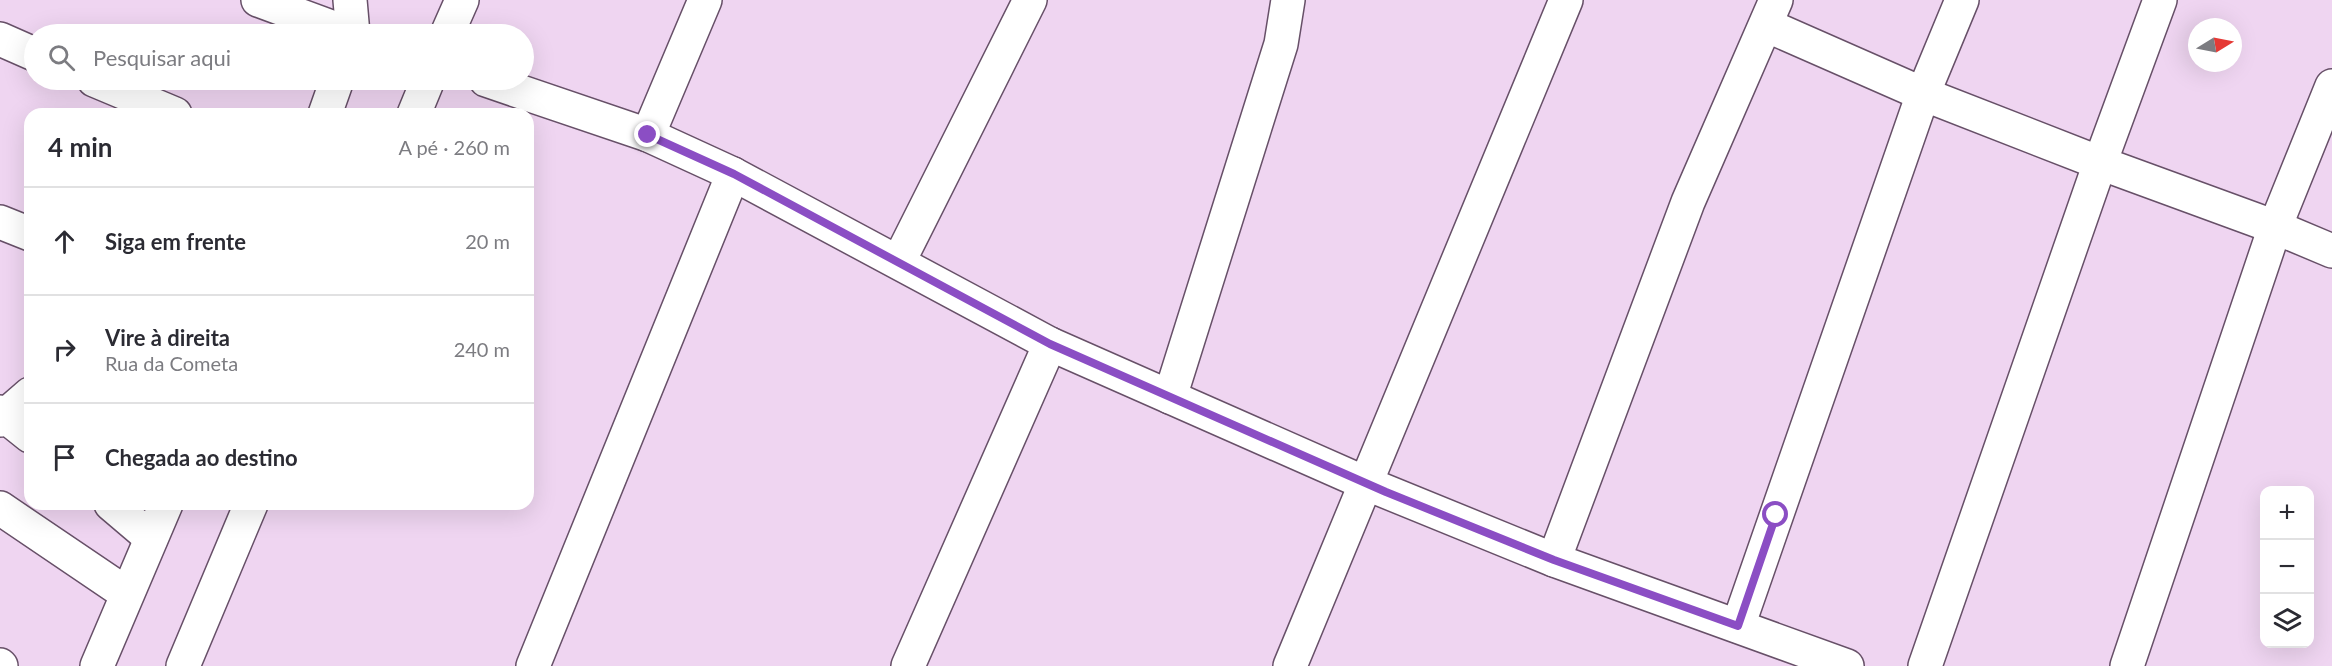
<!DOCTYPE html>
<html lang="pt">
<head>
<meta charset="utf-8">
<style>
	:root { --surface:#fff; --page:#f2f2f3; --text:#2b2b33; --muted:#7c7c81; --line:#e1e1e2 }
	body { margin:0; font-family:Lato,sans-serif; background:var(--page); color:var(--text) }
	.controls { position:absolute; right:18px; bottom:18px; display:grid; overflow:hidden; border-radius:12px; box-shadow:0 6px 24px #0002 }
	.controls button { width:54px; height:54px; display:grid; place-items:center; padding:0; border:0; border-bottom:2px solid var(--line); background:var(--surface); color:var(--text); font:30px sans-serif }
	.compass { position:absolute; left:2188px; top:18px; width:54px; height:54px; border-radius:50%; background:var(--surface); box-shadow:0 6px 24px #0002; rotate:80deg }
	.stop { position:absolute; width:18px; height:18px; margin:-14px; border:4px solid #8b4ec4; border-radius:50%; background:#fff }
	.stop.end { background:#8b4ec4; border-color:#fff; box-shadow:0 2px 6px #0008 }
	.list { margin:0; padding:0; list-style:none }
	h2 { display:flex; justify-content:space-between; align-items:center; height:78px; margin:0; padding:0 24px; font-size:26px }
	h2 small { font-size:20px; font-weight:400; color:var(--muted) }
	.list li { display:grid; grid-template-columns:39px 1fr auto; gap:18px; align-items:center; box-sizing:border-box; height:108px; padding:0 24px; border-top:2px solid var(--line) }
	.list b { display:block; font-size:22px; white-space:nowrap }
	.list p { margin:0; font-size:20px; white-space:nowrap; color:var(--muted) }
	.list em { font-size:20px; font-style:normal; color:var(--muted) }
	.icon { flex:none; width:33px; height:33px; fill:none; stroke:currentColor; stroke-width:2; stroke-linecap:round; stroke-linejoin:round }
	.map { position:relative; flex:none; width:2332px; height:666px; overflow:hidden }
	.search { position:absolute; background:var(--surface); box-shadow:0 6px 24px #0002; left:24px; top:24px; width:510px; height:66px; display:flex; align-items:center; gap:15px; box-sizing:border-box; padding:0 21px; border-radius:33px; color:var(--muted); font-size:22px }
	.panel { position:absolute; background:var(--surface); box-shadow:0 6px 24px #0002; left:24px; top:108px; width:510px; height:402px; border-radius:18px }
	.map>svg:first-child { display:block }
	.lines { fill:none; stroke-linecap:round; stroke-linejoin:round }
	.street-casing { stroke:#675068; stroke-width:36 }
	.secondary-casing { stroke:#675068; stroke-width:36 }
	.street { stroke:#fff; stroke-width:33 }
	.secondary { stroke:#fff; stroke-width:33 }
	.route { stroke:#8b4ec4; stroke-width:8 }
</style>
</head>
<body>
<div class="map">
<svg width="2332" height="666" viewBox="0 0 2332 666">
	<rect width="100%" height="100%" fill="#efd5f1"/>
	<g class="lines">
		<g class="street-casing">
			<g id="street">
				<polyline points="350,0 353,34"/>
				<polyline points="1766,25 1923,94 2100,163 2275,227 2332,251"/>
				<polyline points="447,34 462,0"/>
				<polyline points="0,39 34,54"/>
				<polyline points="94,80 175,114"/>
				<polyline points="325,114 337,80"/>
				<polyline points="414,114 428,80"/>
				<polyline points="648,135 705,0"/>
				<polyline points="0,222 30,234"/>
				<polyline points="899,261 1030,0"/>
				<polyline points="1170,397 1281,44 1288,0"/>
				<polyline points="0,412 30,436"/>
				<polyline points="0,420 30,394"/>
				<polyline points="111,504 151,538"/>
				<polyline points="0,508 127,594"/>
				<polyline points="1554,560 1688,202 1776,0"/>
				<polyline points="1738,626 1923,94 1962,0"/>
				<polyline points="0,665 1,666"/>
				<polyline points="97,666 166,504"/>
				<polyline points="183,666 251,504"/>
				<polyline points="533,666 733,174"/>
				<polyline points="908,666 1050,344"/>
				<polyline points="1290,666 1566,0"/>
				<polyline points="1925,666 2100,163 2160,0"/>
				<polyline points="2127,666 2275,227 2332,86"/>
			</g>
		</g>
		<g class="secondary-casing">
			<g id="secondary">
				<polyline points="258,0 350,34"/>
				<polyline points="486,80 648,135 733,174 1050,344 1365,483 1554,560 1847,666"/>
			</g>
		</g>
		<use href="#street" class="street"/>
		<use href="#secondary" class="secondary"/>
	</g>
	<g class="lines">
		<polyline class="route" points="648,135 734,174 1050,344 1386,492 1554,560 1738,626 1776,515"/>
	</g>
</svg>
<div class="controls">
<button>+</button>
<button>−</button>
<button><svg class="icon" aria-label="layers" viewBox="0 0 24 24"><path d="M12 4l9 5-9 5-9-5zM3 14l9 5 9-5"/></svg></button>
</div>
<svg class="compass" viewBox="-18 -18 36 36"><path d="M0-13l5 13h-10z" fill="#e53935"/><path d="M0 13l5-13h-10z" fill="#7c7c81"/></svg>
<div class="stop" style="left:1776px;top:515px"></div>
<div class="stop end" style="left:648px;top:135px"></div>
<div class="search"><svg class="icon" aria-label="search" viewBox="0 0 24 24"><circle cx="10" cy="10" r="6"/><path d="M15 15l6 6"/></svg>Pesquisar aqui</div>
<section class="panel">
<h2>4 min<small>A pé · 260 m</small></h2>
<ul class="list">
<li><svg class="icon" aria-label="ahead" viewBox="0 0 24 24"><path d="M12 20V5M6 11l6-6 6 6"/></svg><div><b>Siga em frente</b></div><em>20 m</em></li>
<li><svg class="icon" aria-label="right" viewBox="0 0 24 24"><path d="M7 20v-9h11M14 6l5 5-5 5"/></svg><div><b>Vire à direita</b><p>Rua da Cometa</p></div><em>240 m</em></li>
<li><svg class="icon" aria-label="arrive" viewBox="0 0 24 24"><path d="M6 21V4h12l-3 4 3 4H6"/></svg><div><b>Chegada ao destino</b></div></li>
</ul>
</section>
</div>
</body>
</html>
